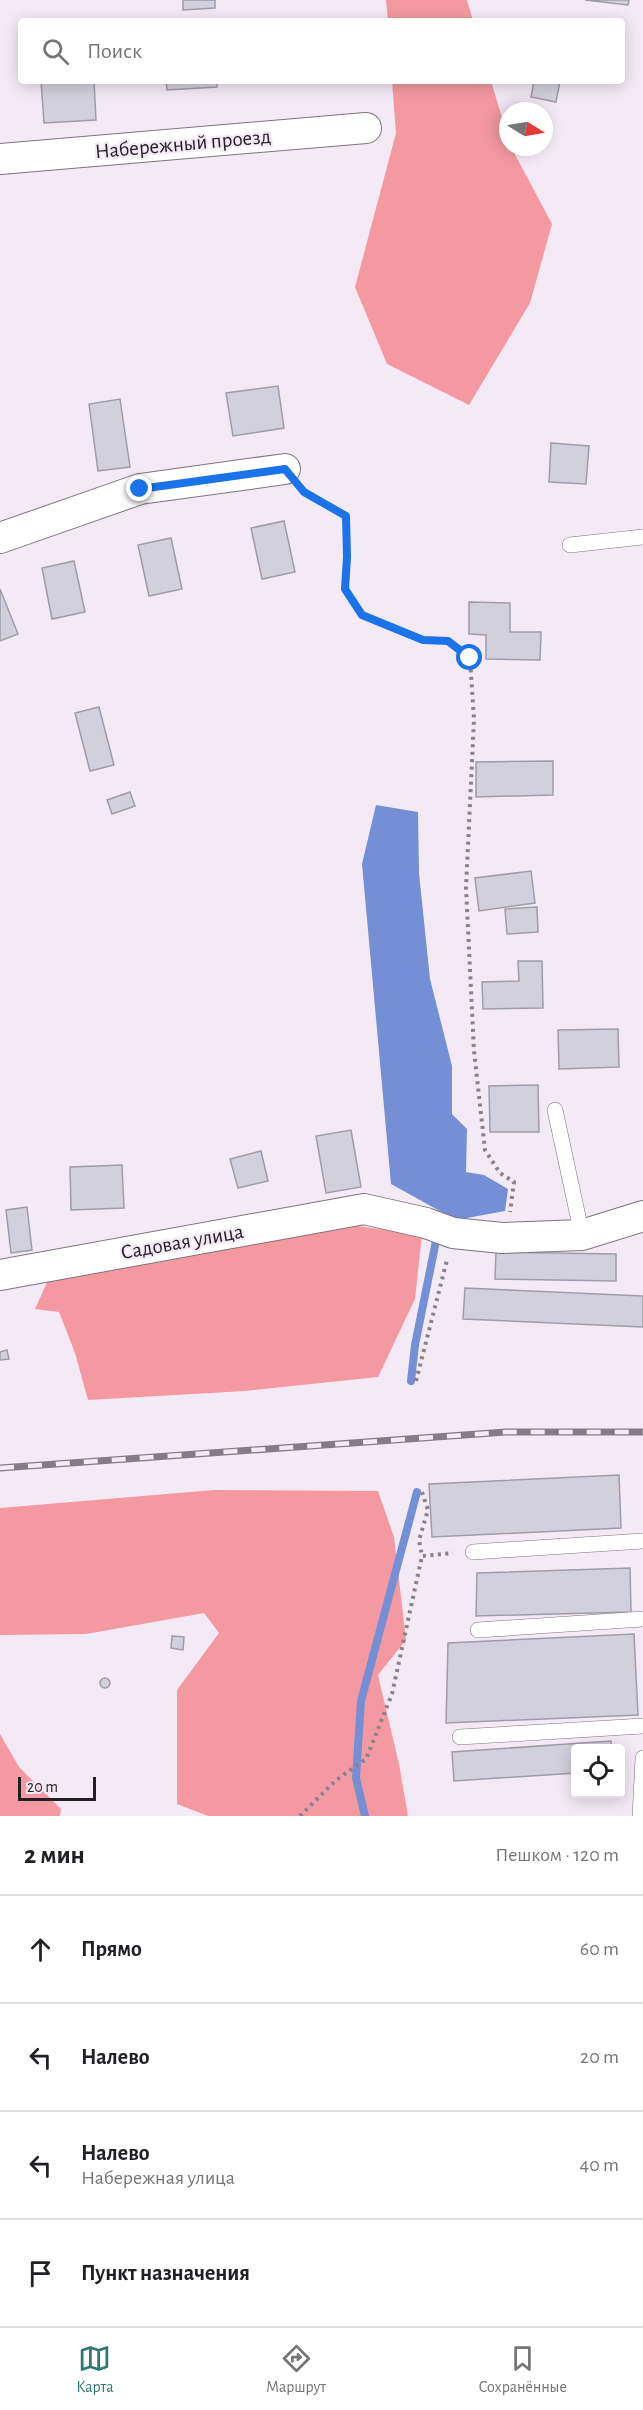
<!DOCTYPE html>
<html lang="ru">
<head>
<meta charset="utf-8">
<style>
	:root { --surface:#fff; --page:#f6f6f6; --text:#202124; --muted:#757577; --line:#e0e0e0; --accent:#307873 }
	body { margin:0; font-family:"Alegreya Sans",sans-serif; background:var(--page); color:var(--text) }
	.controls { position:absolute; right:18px; bottom:18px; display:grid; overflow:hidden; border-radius:6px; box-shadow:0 3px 15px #0003 }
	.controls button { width:54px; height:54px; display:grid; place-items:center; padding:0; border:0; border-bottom:2px solid var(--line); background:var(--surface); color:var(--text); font:30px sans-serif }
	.compass { position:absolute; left:499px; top:102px; width:54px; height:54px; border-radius:50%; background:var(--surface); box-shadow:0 3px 15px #0003; rotate:101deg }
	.scale { position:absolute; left:18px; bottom:15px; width:78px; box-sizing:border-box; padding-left:6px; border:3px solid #221f23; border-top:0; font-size:16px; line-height:21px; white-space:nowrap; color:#221f23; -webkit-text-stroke:4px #f4eaf6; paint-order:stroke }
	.stop { position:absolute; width:18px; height:18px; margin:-14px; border:4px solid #1a73e8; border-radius:50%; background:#fff }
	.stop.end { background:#1a73e8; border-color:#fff; box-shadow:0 2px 6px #0008 }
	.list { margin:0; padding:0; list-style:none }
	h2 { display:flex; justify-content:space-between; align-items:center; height:78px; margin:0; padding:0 24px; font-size:26px }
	h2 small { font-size:20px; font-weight:400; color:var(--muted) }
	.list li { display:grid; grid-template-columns:39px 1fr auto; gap:18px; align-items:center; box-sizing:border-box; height:108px; padding:0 24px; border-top:2px solid var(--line) }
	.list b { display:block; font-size:22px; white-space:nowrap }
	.list p { margin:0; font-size:20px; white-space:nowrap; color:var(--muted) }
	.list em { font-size:20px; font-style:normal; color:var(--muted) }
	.icon { flex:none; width:33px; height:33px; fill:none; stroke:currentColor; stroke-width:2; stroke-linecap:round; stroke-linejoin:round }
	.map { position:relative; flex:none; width:643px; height:1816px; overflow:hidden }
	.search { position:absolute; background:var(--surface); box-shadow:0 3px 15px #0003; left:18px; right:18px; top:18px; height:66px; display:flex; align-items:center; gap:15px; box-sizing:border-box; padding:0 21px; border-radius:6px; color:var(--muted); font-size:22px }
	.sheet { height:510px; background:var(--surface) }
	nav { display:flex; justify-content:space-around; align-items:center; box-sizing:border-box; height:84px; border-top:2px solid var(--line); background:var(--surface); font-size:16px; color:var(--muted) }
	nav a { display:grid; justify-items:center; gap:3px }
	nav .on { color:var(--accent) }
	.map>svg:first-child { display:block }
	.forest { fill:#f499a1 }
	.water { fill:#758fd6 }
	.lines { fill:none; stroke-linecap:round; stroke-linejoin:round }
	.stream { stroke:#758fd6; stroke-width:8 }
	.building { fill:#d3d0dd; stroke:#9f9ca9; stroke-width:1.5 }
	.lane-casing { stroke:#7d747e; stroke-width:16 }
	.street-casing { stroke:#7d747e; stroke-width:32 }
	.path { stroke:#88828a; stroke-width:4; stroke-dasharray:3 4.5; stroke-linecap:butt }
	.lane { stroke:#fff; stroke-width:15 }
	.street { stroke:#fff; stroke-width:30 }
	.rail-casing { stroke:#827c84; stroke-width:7 }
	.rail { stroke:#f4eaf6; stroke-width:4.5; stroke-dasharray:14; stroke-linecap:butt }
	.route { stroke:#1a73e8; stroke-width:8 }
	.labels { text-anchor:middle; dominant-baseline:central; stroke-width:4.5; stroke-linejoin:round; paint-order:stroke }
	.street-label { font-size:21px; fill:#221f23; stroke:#f4eaf6 }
</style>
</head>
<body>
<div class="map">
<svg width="643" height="1816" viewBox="0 0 643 1816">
	<rect width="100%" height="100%" fill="#f4eaf6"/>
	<g class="forest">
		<polygon points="386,0 467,0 473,21 388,21"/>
		<polygon points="392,81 491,81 508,138 508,147 511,147 552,224 530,303 469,405 387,364 355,287 396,133"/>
		<polygon points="358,1226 422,1235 415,1299 378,1377 245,1391 88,1400 75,1353 59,1312 35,1309 48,1280"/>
		<polygon points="214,1490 378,1491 394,1537 406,1640 378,1675 399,1764 408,1816 208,1816 177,1804 177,1690 219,1633 204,1613 86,1634 0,1635 0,1508"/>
		<polygon points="0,1734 19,1767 61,1809 60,1816 0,1816"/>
	</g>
	<polygon class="water" points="376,805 418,812 419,873 430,979 452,1066 452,1114 467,1129 466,1172 484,1175 508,1189 505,1211 456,1220 391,1184 362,864"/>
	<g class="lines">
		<g class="stream">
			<polyline points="411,1381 415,1345 436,1241"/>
			<polyline points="365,1816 356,1778 361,1701 417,1492"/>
		</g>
	</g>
	<g class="building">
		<polygon points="183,0 215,0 215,8 183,10"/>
		<polygon points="585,0 629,0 628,5"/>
		<polygon points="41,81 94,81 96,120 44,123"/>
		<polygon points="166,81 217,81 217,87 167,90"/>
		<polygon points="534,81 560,81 556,102 531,97"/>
		<polygon points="278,386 284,428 233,436 226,393"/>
		<polygon points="120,399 130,467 98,471 89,404"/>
		<polygon points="551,443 589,446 586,484 549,482"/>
		<polygon points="284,521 295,572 262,579 251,528"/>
		<polygon points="171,538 182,589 149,596 138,545"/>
		<polygon points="74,561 85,612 52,619 42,568"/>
		<polygon points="0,589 18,634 0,641"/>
		<polygon points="469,602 510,603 510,632 541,632 540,660 486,659 486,635 469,634"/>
		<polygon points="99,707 114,765 90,771 75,713"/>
		<polygon points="553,761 553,795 476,797 476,762"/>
		<polygon points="130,792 135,806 112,814 107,800"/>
		<polygon points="531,871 535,903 479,911 475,878"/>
		<polygon points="537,907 538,932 507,934 505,909"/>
		<polygon points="518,961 542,961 543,1008 483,1009 482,982 519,981"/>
		<polygon points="618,1029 619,1067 559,1069 558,1030"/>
		<polygon points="538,1085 539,1132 490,1132 489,1086"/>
		<polygon points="351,1130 361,1187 326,1193 316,1136"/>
		<polygon points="261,1151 268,1181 238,1188 230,1159"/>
		<polygon points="122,1165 124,1208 71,1210 70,1167"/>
		<polygon points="27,1207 32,1250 11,1253 6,1210"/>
		<polygon points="496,1252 616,1254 616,1281 495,1279"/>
		<polygon points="465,1288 643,1296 643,1327 463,1319"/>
		<polygon points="7,1350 9,1359 0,1360 0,1352"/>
		<polygon points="619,1475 621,1528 432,1537 429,1484"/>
		<polygon points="630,1568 631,1612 476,1616 477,1573"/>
		<polygon points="634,1634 638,1715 446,1723 448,1643"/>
		<polygon points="172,1636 184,1637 183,1650 171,1648"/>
		<circle cx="105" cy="1683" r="5"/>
		<polygon points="611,1741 611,1748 576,1748 576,1773 454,1781 452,1752"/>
	</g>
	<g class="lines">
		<g class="lane-casing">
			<g id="lane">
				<polyline points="570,545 643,537"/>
				<polyline points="555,1110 582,1235"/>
				<polyline points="473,1552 643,1541"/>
				<polyline points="478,1630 643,1619"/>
				<polyline points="460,1737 643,1726"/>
				<polyline points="640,1816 643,1758"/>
			</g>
		</g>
		<g class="street-casing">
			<g id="street">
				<polyline points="0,159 366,128"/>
				<polyline points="0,538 140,489 285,469"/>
				<polyline points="0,1275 364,1209 426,1223 453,1233 502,1238 582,1235 643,1216"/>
			</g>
		</g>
		<g class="path">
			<polyline points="303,490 346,516 347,557 345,589 362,616 423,640 448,641 470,658 474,719 466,888 474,1051 485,1150 500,1173 514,1182 510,1212"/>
			<polyline points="416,1381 447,1260"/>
			<polyline points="422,1492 428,1510 419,1540 422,1556 453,1553"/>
			<polyline points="300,1816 335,1781 366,1759 392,1694 422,1556"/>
		</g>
		<use href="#lane" class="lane"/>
		<use href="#street" class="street"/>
		<g class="rail-casing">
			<polyline id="rail" points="0,1468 506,1432 643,1432"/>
		</g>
		<use href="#rail" class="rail"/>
	</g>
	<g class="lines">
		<polyline class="route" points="140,489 285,469 304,492 346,516 347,557 345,589 362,615 423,640 448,641 470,658"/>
	</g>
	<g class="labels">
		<g class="street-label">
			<text transform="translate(183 144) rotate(-5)">Набережный проезд</text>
			<text transform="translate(182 1242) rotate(-10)">Садовая улица</text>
		</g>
	</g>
</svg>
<div class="controls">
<button><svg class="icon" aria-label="locate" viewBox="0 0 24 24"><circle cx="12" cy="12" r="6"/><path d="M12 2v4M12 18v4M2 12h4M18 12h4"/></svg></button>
</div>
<svg class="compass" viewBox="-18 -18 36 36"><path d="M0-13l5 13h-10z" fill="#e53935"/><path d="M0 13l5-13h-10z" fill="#757577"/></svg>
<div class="scale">20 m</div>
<div class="stop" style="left:470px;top:658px"></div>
<div class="stop end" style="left:140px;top:489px"></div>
<div class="search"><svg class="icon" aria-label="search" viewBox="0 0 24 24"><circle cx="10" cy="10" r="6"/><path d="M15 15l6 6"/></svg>Поиск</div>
</div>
<section class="sheet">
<h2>2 мин<small>Пешком · 120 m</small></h2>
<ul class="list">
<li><svg class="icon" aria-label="ahead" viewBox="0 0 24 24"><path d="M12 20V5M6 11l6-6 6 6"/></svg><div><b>Прямо</b></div><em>60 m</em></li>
<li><svg class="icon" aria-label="left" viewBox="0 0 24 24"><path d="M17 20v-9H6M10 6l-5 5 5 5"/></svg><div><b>Налево</b></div><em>20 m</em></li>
<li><svg class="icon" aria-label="left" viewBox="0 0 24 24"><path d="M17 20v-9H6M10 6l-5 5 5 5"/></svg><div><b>Налево</b><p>Набережная улица</p></div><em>40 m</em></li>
<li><svg class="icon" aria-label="arrive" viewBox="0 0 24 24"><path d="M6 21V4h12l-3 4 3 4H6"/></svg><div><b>Пункт назначения</b></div></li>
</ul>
</section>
<nav>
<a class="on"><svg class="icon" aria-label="map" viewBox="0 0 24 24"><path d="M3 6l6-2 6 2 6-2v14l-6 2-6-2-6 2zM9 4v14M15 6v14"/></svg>Карта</a>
<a><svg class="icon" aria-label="directions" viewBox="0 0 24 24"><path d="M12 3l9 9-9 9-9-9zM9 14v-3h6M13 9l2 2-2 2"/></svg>Маршрут</a>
<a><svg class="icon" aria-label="saved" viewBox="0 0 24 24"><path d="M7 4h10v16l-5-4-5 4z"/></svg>Сохранённые</a>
</nav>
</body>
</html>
